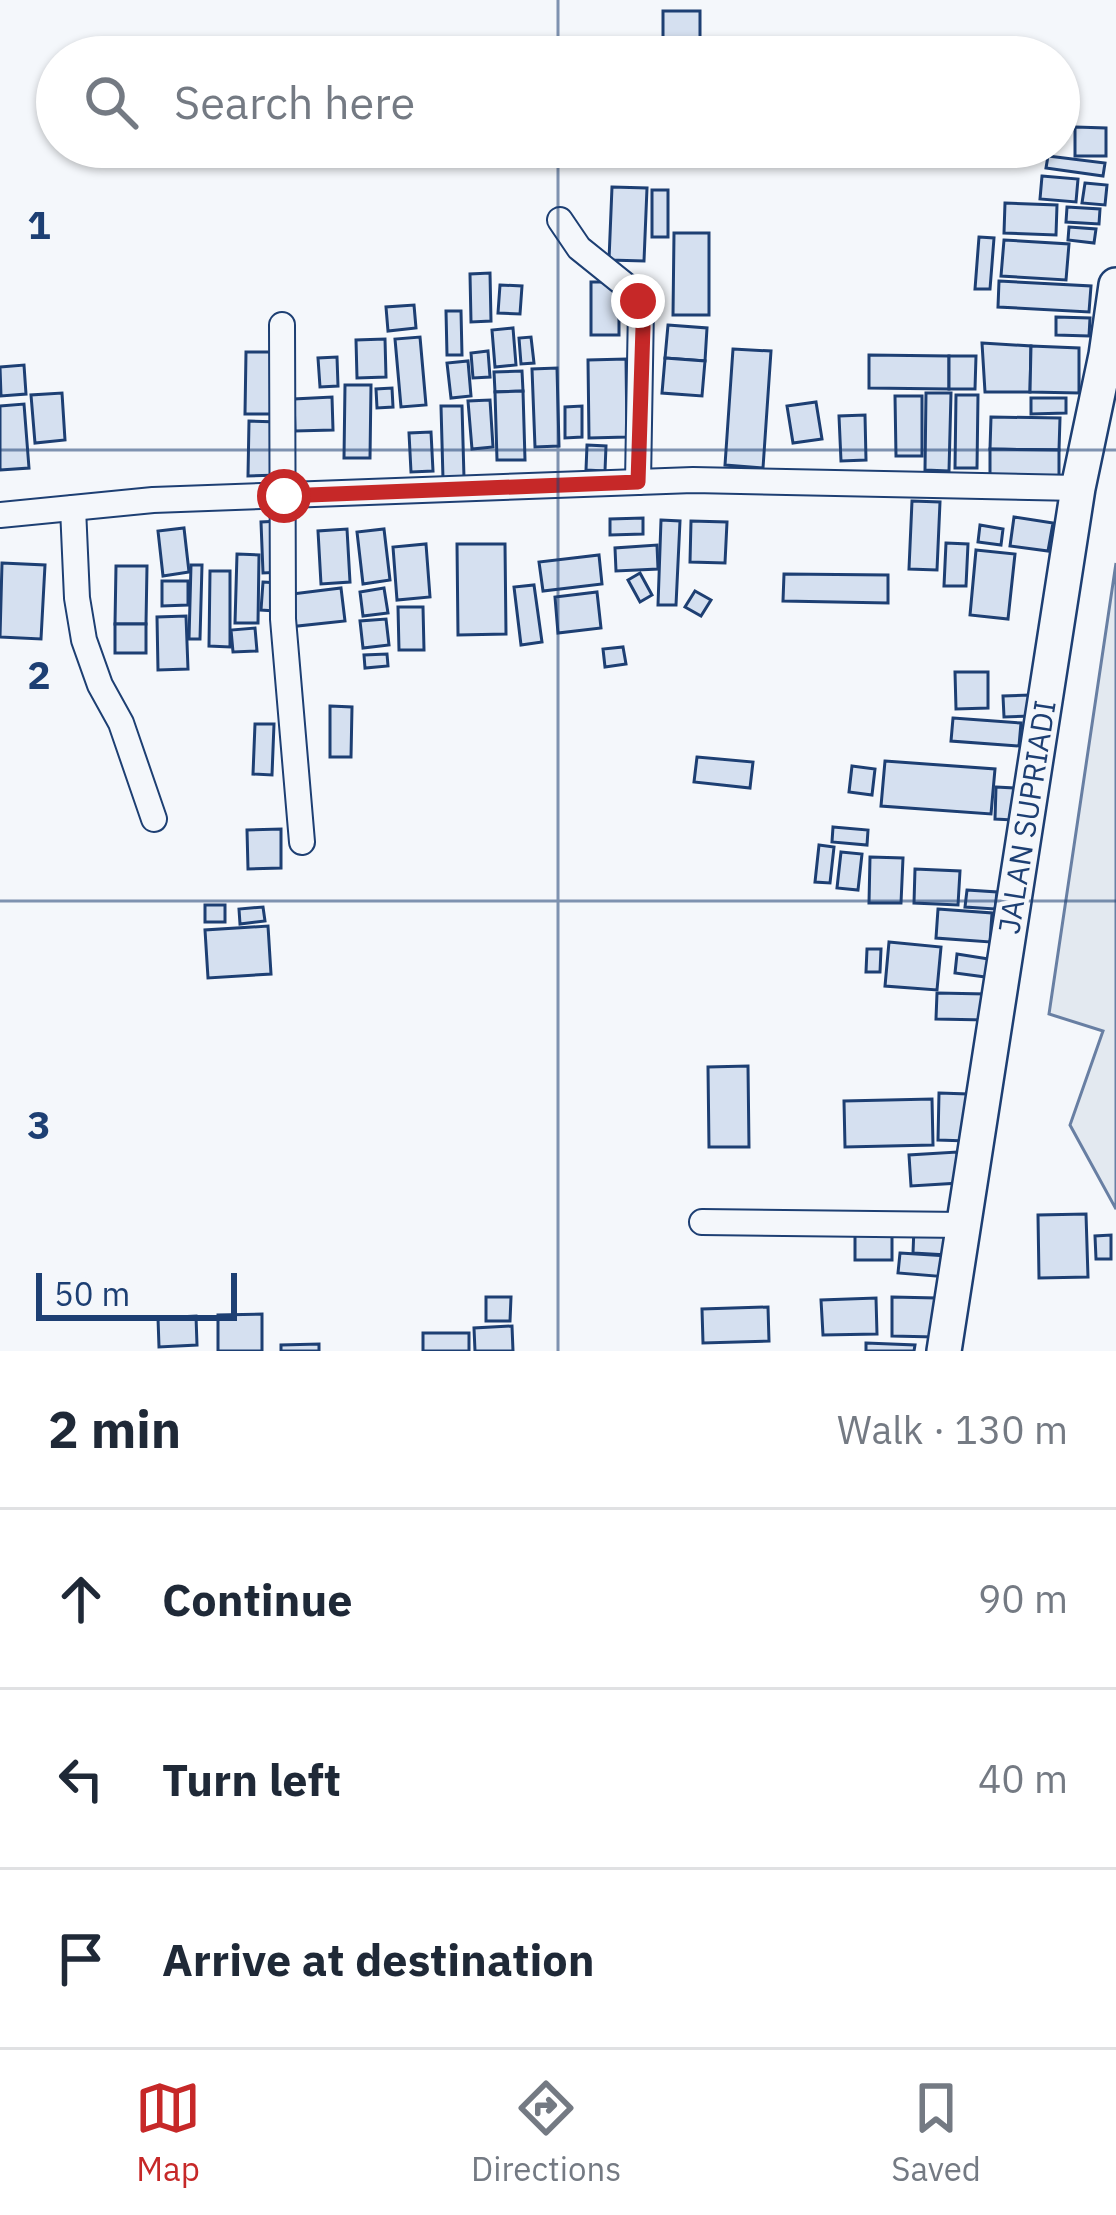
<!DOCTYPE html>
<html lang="en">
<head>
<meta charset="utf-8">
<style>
	:root { --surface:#fff; --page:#f6f6f7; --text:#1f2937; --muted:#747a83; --line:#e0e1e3; --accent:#c62828 }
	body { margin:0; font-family:"IBM Plex Sans",sans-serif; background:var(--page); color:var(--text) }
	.scale { position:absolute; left:36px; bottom:30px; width:201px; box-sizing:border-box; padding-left:12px; border:6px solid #1d3f73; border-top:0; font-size:33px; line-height:42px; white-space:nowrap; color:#1d3f73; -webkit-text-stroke:9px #f4f7fb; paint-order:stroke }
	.stop { position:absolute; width:36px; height:36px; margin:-27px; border:9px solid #c62828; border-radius:50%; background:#fff }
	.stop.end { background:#c62828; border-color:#fff; box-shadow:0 3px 12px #0008 }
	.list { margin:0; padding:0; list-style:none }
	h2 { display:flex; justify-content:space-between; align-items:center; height:156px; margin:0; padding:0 48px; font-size:51px }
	h2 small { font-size:39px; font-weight:400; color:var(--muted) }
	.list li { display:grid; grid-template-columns:78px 1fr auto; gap:36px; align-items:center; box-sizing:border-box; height:180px; padding:0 48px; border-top:3px solid var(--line) }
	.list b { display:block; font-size:45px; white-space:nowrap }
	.list em { font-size:39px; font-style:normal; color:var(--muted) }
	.icon { flex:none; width:66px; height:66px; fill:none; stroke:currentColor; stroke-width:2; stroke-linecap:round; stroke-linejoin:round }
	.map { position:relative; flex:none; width:1116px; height:1351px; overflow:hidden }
	.search { position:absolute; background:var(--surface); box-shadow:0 3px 9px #0004; left:36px; right:36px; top:36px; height:132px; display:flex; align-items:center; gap:30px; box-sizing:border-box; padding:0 42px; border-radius:66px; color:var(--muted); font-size:45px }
	.sheet { height:696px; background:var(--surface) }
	nav { display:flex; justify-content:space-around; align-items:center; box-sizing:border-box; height:168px; border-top:3px solid var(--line); background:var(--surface); font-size:33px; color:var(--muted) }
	nav a { display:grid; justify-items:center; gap:6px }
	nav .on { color:var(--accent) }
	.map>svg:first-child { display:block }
	.green { fill:#e3e9f0; stroke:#687fa3; stroke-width:3 }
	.building { fill:#d5e0f0; stroke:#1d3f73; stroke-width:3 }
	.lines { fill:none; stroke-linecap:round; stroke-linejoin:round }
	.minor-casing { stroke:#1d3f73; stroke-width:28 }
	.secondary-casing { stroke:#1d3f73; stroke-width:38 }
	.minor { stroke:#f4f7fb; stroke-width:24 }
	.secondary { stroke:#f4f7fb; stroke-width:33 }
	.route { stroke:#c62828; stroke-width:15 }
	.grid { fill:none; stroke:#1d3f73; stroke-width:3; stroke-opacity:0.55 }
	.labels { text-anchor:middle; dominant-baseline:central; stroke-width:9; stroke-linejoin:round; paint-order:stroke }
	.street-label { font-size:30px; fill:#1d3f73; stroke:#f4f7fb }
	.grid-label { font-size:39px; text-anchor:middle; font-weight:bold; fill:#1d3f73; stroke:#f4f7fb; stroke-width:9; stroke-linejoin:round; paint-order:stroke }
</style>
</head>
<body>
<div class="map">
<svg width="1116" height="1351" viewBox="0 0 1116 1351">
	<rect width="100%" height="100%" fill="#f4f7fb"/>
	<polygon class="green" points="1116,563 1116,1209 1070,1125 1103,1031 1049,1014"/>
	<g class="building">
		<rect x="663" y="11" width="37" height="34"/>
		<polygon points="1075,127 1106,128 1106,156 1075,156"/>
		<rect x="495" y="147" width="118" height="6"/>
		<polygon points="1048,156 1105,163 1103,176 1046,168"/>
		<polygon points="1042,176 1078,179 1076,202 1040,199"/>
		<polygon points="1085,183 1107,185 1105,205 1082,203"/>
		<polygon points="612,187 647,188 644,261 609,260"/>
		<rect x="652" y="190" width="16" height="47"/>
		<polygon points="1005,203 1057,205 1056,235 1004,233"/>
		<polygon points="1067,207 1100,209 1099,224 1066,222"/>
		<polygon points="1069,227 1096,229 1094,243 1068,240"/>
		<polygon points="674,233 709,233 709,315 673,315"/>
		<polygon points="979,237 994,238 990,289 975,289"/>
		<polygon points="1004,240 1069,244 1066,280 1001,276"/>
		<polygon points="490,273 491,321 471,322 470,274"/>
		<polygon points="999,281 1091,286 1089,312 998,307"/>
		<rect x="591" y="282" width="28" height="53"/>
		<polygon points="500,285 522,286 520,314 498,313"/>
		<polygon points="414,305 416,328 388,331 386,307"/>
		<polygon points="446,311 461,311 462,355 447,355"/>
		<polygon points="1056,317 1090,318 1089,336 1056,335"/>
		<polygon points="668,325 707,328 705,361 665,358"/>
		<polygon points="513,328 516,365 495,367 492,330"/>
		<polygon points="420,337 426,405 401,407 395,339"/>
		<polygon points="531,337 534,363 521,364 519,338"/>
		<polygon points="385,339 386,377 357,378 356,340"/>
		<polygon points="982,343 1031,346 1030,392 985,392"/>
		<polygon points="1031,346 1079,348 1079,393 1030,392"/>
		<polygon points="733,349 771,351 763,468 725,465"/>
		<polygon points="488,351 490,377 473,378 471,353"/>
		<polygon points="246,352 281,352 280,414 245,414"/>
		<polygon points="869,355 949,356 949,389 869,388"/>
		<polygon points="949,356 976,356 975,389 949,389"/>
		<polygon points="337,357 338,386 320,387 318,358"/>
		<polygon points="665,358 705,361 702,396 662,393"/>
		<polygon points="626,359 627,437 589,438 588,360"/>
		<polygon points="468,361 471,396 451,398 447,363"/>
		<polygon points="24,365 26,394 1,396 0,367"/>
		<polygon points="557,368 559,446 535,447 532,369"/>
		<polygon points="522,371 523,391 495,392 494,372"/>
		<polygon points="345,385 371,385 370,458 344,458"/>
		<polygon points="392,388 393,407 377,408 376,389"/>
		<polygon points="523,391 525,460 497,460 495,392"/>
		<polygon points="62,393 65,440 35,443 31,395"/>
		<polygon points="926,393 951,393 949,471 925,470"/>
		<polygon points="956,395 978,395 977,468 955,468"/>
		<polygon points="895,396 922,396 922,456 896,456"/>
		<polygon points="332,397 333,430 295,431 294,399"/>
		<polygon points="1031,398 1066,398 1066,413 1031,414"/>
		<polygon points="490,400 493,447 472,449 468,401"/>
		<polygon points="816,402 822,439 793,443 787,406"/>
		<polygon points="24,404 29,468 0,470 0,406"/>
		<polygon points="441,406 462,406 464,478 443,479"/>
		<polygon points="582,406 582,437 565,438 565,407"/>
		<polygon points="865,415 866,460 841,461 839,416"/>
		<polygon points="991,417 1060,418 1059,450 990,449"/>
		<polygon points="249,421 279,422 279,475 248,476"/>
		<polygon points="431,432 433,471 411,472 409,433"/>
		<polygon points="587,445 606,446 605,471 586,470"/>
		<polygon points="990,449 1059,450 1059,482 990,481"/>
		<polygon points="912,501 940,502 937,570 909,569"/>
		<polygon points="1014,517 1053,523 1048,551 1010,546"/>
		<polygon points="643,518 643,534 610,535 610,519"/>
		<polygon points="661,520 680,521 676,605 658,605"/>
		<polygon points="280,521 282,572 263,573 261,522"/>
		<polygon points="691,521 727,522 725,563 690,562"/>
		<polygon points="980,525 1003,529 1001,545 978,542"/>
		<polygon points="184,528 189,572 163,576 158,531"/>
		<polygon points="347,529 350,582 321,584 318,531"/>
		<polygon points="384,529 390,580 363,584 357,532"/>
		<polygon points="946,543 968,544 966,586 944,586"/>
		<polygon points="426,544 430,597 397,600 393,547"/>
		<polygon points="457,544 505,544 506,634 458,635"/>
		<polygon points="657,545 658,569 616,571 615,548"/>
		<polygon points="976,550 1015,554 1008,619 970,615"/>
		<polygon points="237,554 259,555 258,623 235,623"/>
		<polygon points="599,555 602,584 543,591 539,562"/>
		<polygon points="2,563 45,565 41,639 0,637"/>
		<polygon points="191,565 202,565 200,639 189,639"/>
		<polygon points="116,566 147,566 146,624 115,624"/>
		<polygon points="210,571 230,571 230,647 209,646"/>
		<polygon points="640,573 652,595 640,602 628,580"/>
		<polygon points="784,574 888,575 888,603 783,601"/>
		<polygon points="162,581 188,581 188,605 162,606"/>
		<polygon points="263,582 278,583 275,611 261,610"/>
		<polygon points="534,585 542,642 521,645 514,587"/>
		<polygon points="341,588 345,621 288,627 284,595"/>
		<polygon points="384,588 388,613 363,616 360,592"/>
		<polygon points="695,591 711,600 701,616 685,607"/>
		<polygon points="597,592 601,628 558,633 555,597"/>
		<polygon points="398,607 423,607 424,650 399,650"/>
		<polygon points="186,616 188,669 158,670 157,617"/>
		<polygon points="386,619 389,645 363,648 360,621"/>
		<rect x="115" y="624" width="31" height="29"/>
		<polygon points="255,628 257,651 233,652 231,630"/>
		<polygon points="623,647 626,664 605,667 603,649"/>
		<polygon points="387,654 388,666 365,668 364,655"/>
		<polygon points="955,672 988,672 988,708 956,709"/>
		<polygon points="1030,695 1031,716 1004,717 1003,696"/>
		<polygon points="330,706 352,707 351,757 330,757"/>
		<polygon points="953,718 1021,723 1019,746 951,741"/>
		<polygon points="255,724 274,724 272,775 253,774"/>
		<polygon points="697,757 753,762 750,788 694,782"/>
		<polygon points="885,761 995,769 991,814 881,806"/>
		<polygon points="852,766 875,769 872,795 849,792"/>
		<polygon points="996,787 1014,788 1013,820 995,819"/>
		<polygon points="833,827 868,830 867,845 832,842"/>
		<polygon points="281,829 281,868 248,869 247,830"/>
		<polygon points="819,845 834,847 830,883 815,882"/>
		<polygon points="841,852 862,854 858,890 837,888"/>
		<polygon points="870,857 903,858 901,903 869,903"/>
		<polygon points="915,869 960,871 958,905 914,903"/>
		<polygon points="967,890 997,892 995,909 965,907"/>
		<rect x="205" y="905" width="20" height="17"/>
		<polygon points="263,907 265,921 240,924 239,909"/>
		<polygon points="938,909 992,913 990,942 936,938"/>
		<polygon points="268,926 271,974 208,978 205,930"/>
		<polygon points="889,942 941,947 937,990 885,986"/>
		<polygon points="867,949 881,949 880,972 866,972"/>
		<polygon points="957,954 995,960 993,978 955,973"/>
		<polygon points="937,993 986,994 986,1020 936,1019"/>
		<polygon points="748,1066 749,1147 709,1147 708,1067"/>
		<polygon points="939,1093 968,1094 967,1141 938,1140"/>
		<polygon points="932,1099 933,1145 845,1147 844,1101"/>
		<polygon points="957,1152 959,1183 911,1186 909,1155"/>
		<polygon points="1086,1214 1088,1277 1039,1278 1038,1215"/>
		<polygon points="914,1227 950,1229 948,1255 913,1253"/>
		<polygon points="855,1228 892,1229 892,1260 855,1260"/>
		<polygon points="1111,1235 1111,1259 1096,1259 1095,1236"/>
		<polygon points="900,1253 948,1256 947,1277 898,1273"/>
		<polygon points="486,1297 511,1297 510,1321 486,1321"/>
		<polygon points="892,1297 936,1298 935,1337 892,1336"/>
		<polygon points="876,1298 877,1334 823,1335 821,1300"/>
		<polygon points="768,1307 769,1341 703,1343 702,1309"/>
		<polygon points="262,1314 262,1351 218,1351 218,1315"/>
		<polygon points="196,1316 197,1345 159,1347 158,1318"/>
		<polygon points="512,1326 513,1351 475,1351 474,1328"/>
		<rect x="423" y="1333" width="46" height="18"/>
		<polygon points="866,1343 915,1345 914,1351 866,1351"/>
		<polygon points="319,1344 319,1351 281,1351 281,1345"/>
	</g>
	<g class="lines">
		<g class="minor-casing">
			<g id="minor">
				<polyline points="560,220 579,248 625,285 641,306 638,482"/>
				<polyline points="282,325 283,619 302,842"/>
				<polyline points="73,508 77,598 84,640 100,685 121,723 154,819"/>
				<polyline points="0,515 153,500 693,480 1078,488"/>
				<polyline points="702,1222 964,1225"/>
			</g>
		</g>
		<g class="secondary-casing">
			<polyline id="secondary" points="944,1351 1078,488 1106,355 1116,285"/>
		</g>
		<use href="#minor" class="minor"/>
		<use href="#secondary" class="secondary"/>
	</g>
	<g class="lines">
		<polyline class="route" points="284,496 638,482 643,327 638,301"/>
	</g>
	<path class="grid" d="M558 0V57M558 147V1351M0 450H1116M0 901H1116"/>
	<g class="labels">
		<g class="street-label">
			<text transform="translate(1026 817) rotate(-81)">JALAN SUPRIADI</text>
		</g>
	</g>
	<g class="grid-label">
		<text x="39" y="239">1</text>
		<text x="39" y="689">2</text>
		<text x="39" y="1139">3</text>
	</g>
</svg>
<div class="scale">50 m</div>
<div class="stop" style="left:284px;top:496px"></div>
<div class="stop end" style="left:638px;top:301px"></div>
<div class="search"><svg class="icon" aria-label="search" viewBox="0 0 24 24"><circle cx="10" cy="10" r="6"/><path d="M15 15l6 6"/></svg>Search here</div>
</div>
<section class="sheet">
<h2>2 min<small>Walk · 130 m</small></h2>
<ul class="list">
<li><svg class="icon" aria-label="ahead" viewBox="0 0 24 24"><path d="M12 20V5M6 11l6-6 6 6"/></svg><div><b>Continue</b></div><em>90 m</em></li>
<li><svg class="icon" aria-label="left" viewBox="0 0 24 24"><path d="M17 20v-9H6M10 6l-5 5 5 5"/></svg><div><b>Turn left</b></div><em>40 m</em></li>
<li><svg class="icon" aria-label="arrive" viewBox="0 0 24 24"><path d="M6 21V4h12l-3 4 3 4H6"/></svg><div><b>Arrive at destination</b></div></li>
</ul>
</section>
<nav>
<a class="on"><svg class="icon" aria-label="map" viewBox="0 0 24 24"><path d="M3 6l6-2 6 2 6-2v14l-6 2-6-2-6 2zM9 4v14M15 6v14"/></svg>Map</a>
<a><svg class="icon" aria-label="directions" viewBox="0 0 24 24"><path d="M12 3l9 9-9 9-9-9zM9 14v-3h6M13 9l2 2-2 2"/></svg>Directions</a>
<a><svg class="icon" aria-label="saved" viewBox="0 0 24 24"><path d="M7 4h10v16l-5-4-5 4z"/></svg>Saved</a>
</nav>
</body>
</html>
